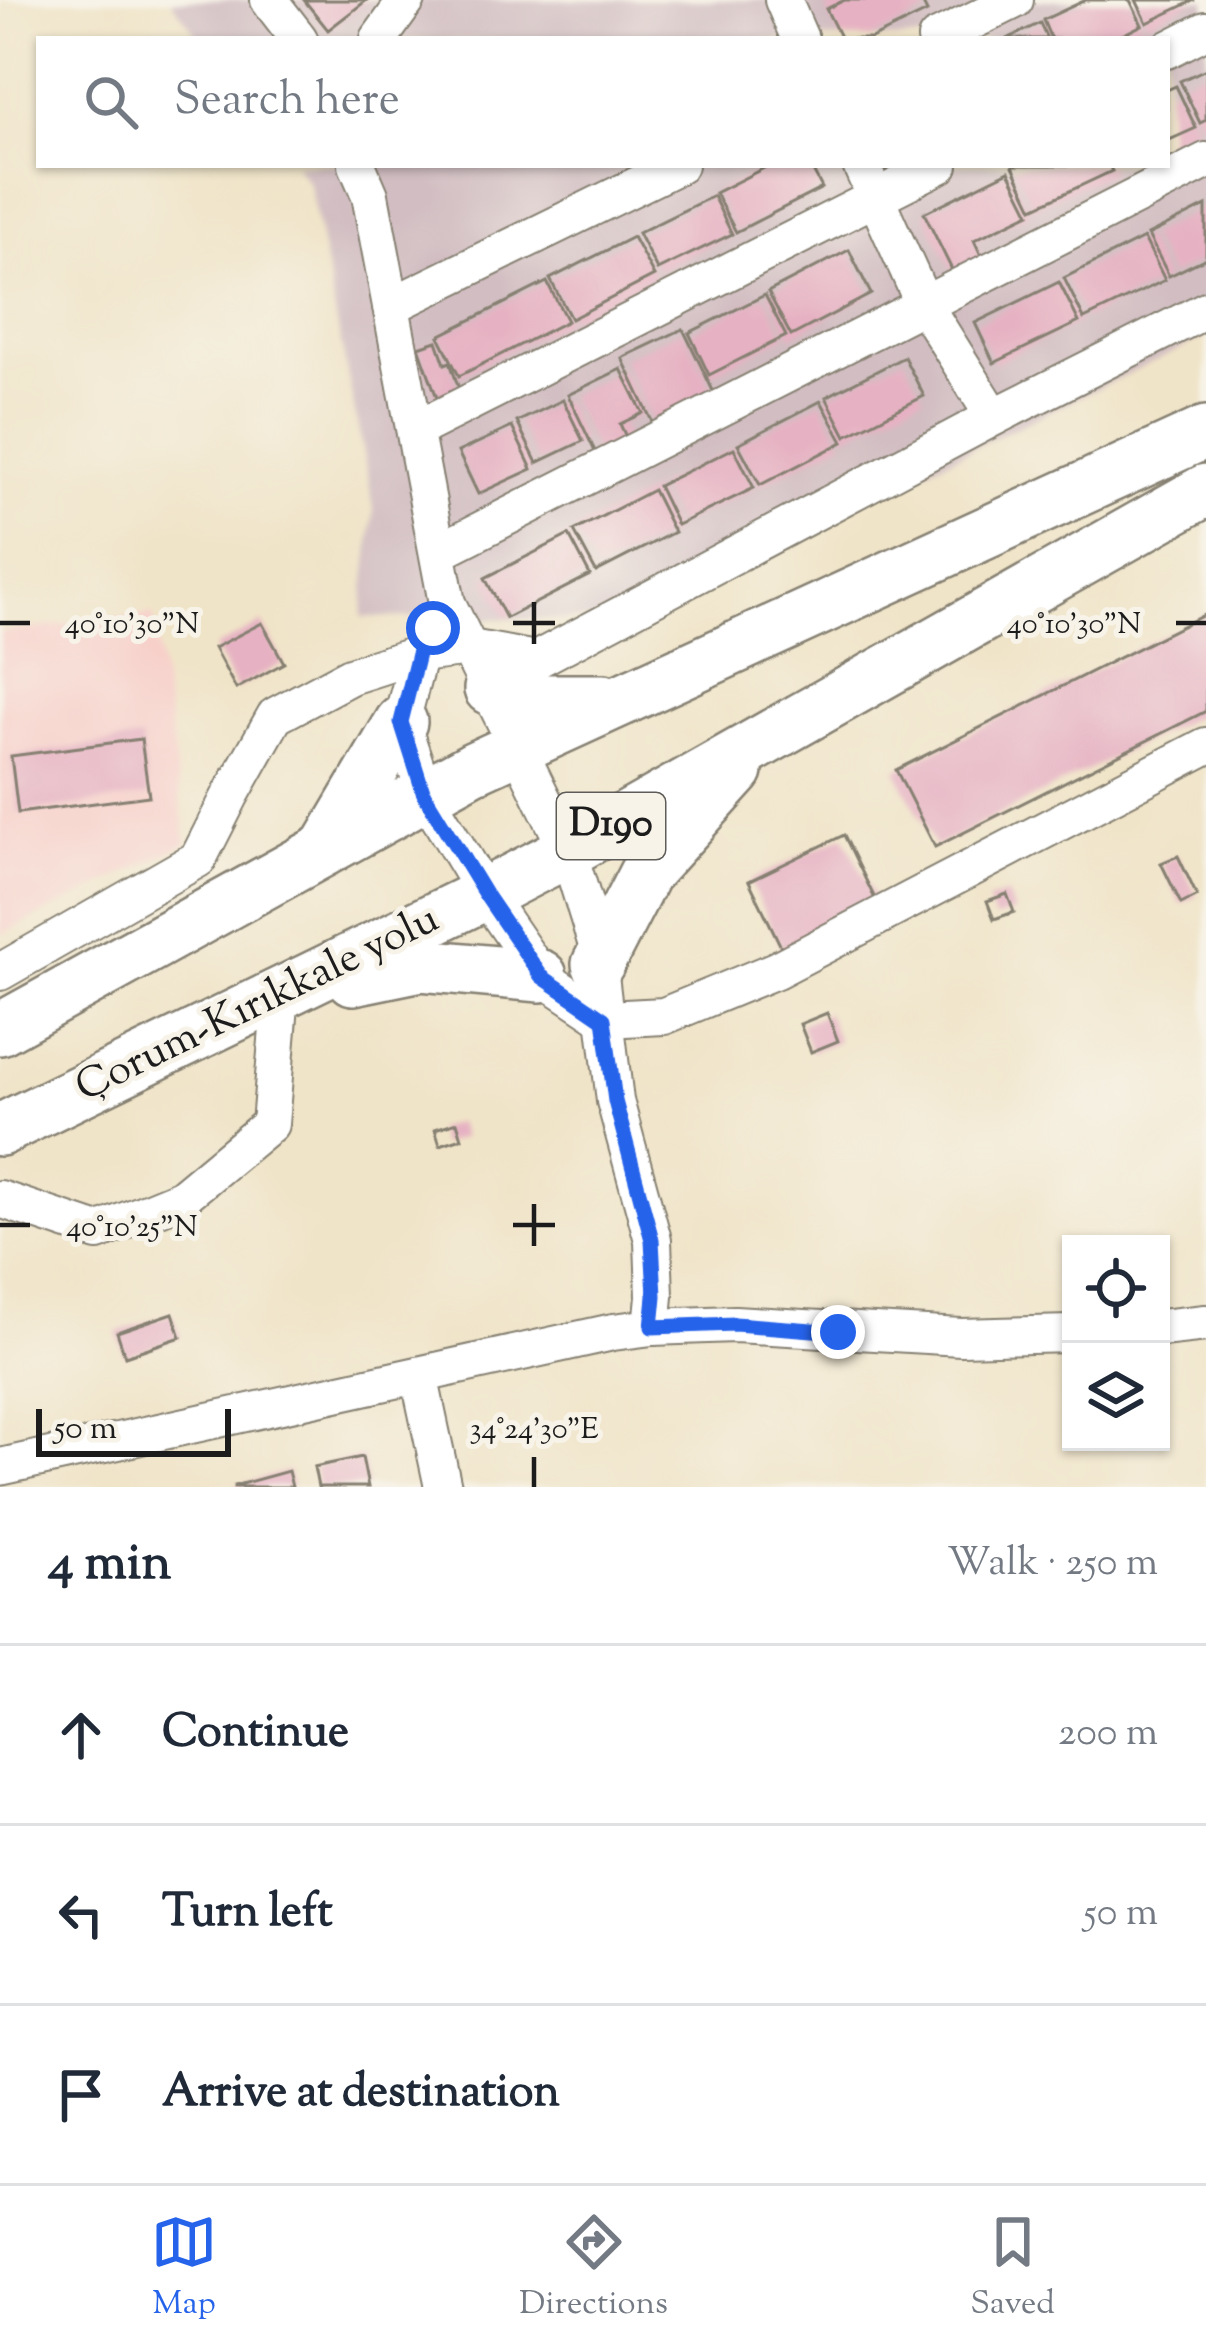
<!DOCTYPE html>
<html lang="en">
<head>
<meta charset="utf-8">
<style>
	:root { --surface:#fff; --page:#f6f6f7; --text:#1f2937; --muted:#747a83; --line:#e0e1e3; --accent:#2563eb }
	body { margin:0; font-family:"Sorts Mill Goudy",serif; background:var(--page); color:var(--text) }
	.controls { position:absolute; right:36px; bottom:36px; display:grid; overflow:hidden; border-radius:0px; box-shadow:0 3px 9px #0004 }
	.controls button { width:108px; height:108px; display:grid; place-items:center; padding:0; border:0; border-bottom:3px solid var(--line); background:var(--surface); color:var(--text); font:60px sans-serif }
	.scale { position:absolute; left:36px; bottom:30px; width:195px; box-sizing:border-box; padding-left:12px; border:6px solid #1c1c1c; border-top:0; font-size:33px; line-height:42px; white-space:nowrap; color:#1c1c1c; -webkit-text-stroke:9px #f7f3e8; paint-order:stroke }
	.stop { position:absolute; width:36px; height:36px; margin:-27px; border:9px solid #2563eb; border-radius:50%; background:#fff }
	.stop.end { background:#2563eb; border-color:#fff; box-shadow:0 3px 12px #0008 }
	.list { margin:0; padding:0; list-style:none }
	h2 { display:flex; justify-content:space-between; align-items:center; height:156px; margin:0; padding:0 48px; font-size:51px }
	h2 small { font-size:39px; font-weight:400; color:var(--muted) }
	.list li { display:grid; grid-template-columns:78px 1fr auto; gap:36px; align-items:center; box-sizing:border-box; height:180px; padding:0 48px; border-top:3px solid var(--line) }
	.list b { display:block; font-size:45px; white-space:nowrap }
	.list em { font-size:39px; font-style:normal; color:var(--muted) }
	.icon { flex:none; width:66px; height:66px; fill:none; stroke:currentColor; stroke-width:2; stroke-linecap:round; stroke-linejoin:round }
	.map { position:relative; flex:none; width:1206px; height:1487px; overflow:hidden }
	.search { position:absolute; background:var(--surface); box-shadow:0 3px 9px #0004; left:36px; right:36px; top:36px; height:132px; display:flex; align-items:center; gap:30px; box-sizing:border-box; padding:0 42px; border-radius:0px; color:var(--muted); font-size:45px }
	.sheet { height:696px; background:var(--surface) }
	nav { display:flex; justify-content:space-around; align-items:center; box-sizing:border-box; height:168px; border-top:3px solid var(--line); background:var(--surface); font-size:33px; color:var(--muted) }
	nav a { display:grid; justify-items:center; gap:6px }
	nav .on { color:var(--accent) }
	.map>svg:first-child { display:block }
	.built { fill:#f7d0ca }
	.industrial { fill:#d2bec2 }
	.building { fill:#e6b2c3 }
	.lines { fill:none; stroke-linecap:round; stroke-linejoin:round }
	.minor-casing { stroke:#868072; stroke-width:40 }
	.highway-casing { stroke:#868072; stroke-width:56 }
	.minor { stroke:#fff; stroke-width:36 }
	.highway { stroke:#fff; stroke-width:51 }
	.route { stroke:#2563eb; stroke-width:15 }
	.ticks { fill:none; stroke:#1c1c1c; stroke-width:4.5 }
	.labels { text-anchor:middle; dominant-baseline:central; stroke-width:10; stroke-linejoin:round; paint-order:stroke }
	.shield { fill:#f7f3e8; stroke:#5e5c59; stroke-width:3 }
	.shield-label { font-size:39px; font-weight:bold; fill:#1c1c1c }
	.street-label { font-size:42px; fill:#1c1c1c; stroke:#f7f3e8 }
	.ticks-label { font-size:30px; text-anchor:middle; fill:#1c1c1c; stroke:#f7f3e8; stroke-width:10; stroke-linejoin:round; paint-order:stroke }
</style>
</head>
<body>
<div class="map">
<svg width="1206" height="1487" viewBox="0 0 1206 1487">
	<rect width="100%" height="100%" fill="#f7f3e8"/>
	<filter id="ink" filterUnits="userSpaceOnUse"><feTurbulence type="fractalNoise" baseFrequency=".00833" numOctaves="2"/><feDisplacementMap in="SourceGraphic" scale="24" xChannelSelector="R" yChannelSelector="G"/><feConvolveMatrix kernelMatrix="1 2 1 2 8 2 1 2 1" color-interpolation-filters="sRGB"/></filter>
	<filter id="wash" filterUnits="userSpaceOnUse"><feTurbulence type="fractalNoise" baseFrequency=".004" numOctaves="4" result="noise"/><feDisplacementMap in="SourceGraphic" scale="48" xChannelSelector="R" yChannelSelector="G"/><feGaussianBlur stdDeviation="2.7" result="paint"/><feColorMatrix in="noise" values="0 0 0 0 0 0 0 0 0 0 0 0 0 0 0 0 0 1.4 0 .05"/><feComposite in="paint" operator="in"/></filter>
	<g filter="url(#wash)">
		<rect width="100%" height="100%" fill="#f0e4c8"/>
		<polygon class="built" points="153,614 187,843 0,935 0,632"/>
		<polygon class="industrial" points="171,0 1206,0 1206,337 611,620 362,617 374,508 309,184 295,165 1167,165 1167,39 200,39"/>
		<g id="blocks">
			<g class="building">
				<polygon points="304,0 367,0 328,30"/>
				<polygon points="845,0 921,0 927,12 871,39 841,39 826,9"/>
				<polygon points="1086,0 1130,0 1142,25 1114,39 1051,39 1043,20"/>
				<polygon points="1136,0 1195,0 1147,23"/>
				<polygon points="1040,23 1047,39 1007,39"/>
				<polygon points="1206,69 1206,120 1200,123 1180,81"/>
				<polygon points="1176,86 1196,128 1167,141 1167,90"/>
				<polygon points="770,165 810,165 822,188 736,232 715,193"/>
				<polygon points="1015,165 1109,165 1112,171 1033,208 1013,166"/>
				<polygon points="1009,171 1030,213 974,240 985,264 956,278 924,213"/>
				<polygon points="713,196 732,234 657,270 638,233"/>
				<polygon points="1206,206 1206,258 1169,276 1148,235"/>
				<polygon points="633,237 654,276 571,319 550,279"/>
				<polygon points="1144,238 1165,280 1084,319 1064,278"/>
				<polygon points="849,250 871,294 791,336 768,292"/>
				<polygon points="547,282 567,321 459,376 439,336"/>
				<polygon points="1059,282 1079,322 994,363 975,323"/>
				<polygon points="765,295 786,336 709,375 689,333"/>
				<polygon points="683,329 719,403 657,432 622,358"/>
				<polygon points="437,341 445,364 450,362 464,404 442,412 419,347"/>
				<polygon points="904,357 924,396 846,436 826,397"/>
				<polygon points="621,369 643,413 620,424 632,450 601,464 568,395"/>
				<polygon points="563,400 583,441 537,463 517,422"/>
				<polygon points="821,401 843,442 760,485 738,444"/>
				<polygon points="512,427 532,469 478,494 458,452"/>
				<polygon points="734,448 754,488 677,525 658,486"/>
				<polygon points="653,490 674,532 596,572 574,531"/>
				<polygon points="569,535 590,575 506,618 485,578"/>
				<polygon points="1206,614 1206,711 935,847 896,770"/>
				<polygon points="262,623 284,663 236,689 214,648"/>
				<polygon points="141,739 149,796 18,813 11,756"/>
				<polygon points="844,835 880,909 785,955 749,881"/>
				<polygon points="1178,856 1197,896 1181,904 1161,863"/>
				<polygon points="1007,894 1014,912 994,919 987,901"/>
				<polygon points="827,1013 838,1041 811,1052 800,1024"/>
				<polygon points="457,1122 462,1138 440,1145 435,1129"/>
				<polygon points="173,1313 181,1337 125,1356 117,1332"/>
				<polygon points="362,1457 368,1487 318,1487 314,1467"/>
				<polygon points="288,1471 292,1487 234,1487 234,1486"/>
			</g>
		</g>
	</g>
	<g filter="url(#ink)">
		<use href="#blocks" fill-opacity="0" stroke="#868072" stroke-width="3"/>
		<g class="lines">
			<g class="minor-casing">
				<g id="minor">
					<polyline points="269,0 299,39"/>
					<polyline points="783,0 800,39"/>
					<polyline points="379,39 407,0"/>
					<polyline points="936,39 1015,0"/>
					<polyline points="1167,50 1206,30"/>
					<polyline points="357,165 370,195 447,603 568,851 596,942 615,1101 653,1240 655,1296 652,1327"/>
					<polyline points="861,165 924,305 994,417"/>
					<polyline points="391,306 679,165"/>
					<polyline points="415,430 940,165"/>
					<polyline points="438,552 1206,161"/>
					<polyline points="428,636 419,654 401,722 425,794 485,894 541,976 605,1019 664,1016 776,970 1206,746"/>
					<polyline points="0,972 198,859 230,796 275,716 350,676 419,654 470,648 536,660 994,417 1206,310"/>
					<polyline points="0,1199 98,1232 181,1198 270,1124 281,993"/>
					<polyline points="1161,1328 1206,1323"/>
					<polyline points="419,1375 443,1487"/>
					<polyline points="0,1467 613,1332 652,1327 735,1324 961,1337 1071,1334"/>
				</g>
			</g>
			<g class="highway-casing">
				<g id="highway">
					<polyline points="490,689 546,700 604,700"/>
					<polyline points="328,846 401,722"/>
					<polyline points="598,964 645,873 737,771"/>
					<polyline points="353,979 421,965 541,976"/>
					<polyline points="0,1029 473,768 1206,432"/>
					<polyline points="0,1130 485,894 568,851 1206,490"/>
				</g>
			</g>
			<use href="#minor" class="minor"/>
			<use href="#highway" class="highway"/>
		</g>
	</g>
	<g class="lines" filter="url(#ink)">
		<polyline class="route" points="433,628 418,654 401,722 424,794 485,894 541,976 604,1019 615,1101 652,1240 655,1296 652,1327 735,1324 838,1332"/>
	</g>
	<path class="ticks" d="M534 602V644M0 623H30M513 623H555M1176 623H1206M534 1204V1246M0 1225H30M513 1225H555M534 1457V1487"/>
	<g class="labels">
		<rect class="shield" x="557" y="793" width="108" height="66" rx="9"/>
		<g class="shield-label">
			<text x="611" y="826">D190</text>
		</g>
		<g class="street-label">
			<text transform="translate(258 1005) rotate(-26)">Çorum-Kırıkkale yolu</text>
		</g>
	</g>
	<g class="ticks-label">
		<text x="132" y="633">40°10'30"N</text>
		<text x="1074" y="633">40°10'30"N</text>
		<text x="132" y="1236">40°10'25"N</text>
		<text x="534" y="1438">34°24'30"E</text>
	</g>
</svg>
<div class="controls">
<button><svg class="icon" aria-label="locate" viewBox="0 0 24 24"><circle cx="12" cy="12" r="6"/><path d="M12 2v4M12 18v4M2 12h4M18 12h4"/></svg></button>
<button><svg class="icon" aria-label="layers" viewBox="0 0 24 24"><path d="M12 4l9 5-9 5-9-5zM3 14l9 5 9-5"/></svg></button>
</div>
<div class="scale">50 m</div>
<div class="stop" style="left:433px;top:628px"></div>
<div class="stop end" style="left:838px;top:1332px"></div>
<div class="search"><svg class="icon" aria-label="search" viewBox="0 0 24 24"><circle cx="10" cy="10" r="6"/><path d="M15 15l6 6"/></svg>Search here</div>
</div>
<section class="sheet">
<h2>4 min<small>Walk · 250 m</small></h2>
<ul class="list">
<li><svg class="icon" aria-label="ahead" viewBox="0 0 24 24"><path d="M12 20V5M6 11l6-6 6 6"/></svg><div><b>Continue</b></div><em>200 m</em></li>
<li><svg class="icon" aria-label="left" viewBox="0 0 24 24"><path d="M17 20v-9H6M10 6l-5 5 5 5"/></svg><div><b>Turn left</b></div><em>50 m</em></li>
<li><svg class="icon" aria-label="arrive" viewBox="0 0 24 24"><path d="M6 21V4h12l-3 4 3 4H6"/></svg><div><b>Arrive at destination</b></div></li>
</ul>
</section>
<nav>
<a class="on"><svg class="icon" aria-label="map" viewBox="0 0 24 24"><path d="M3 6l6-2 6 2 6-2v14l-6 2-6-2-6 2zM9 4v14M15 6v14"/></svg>Map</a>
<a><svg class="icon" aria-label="directions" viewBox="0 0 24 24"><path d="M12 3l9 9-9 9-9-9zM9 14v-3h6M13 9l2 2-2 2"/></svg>Directions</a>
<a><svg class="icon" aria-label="saved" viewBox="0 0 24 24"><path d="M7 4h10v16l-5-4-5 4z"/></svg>Saved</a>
</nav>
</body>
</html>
